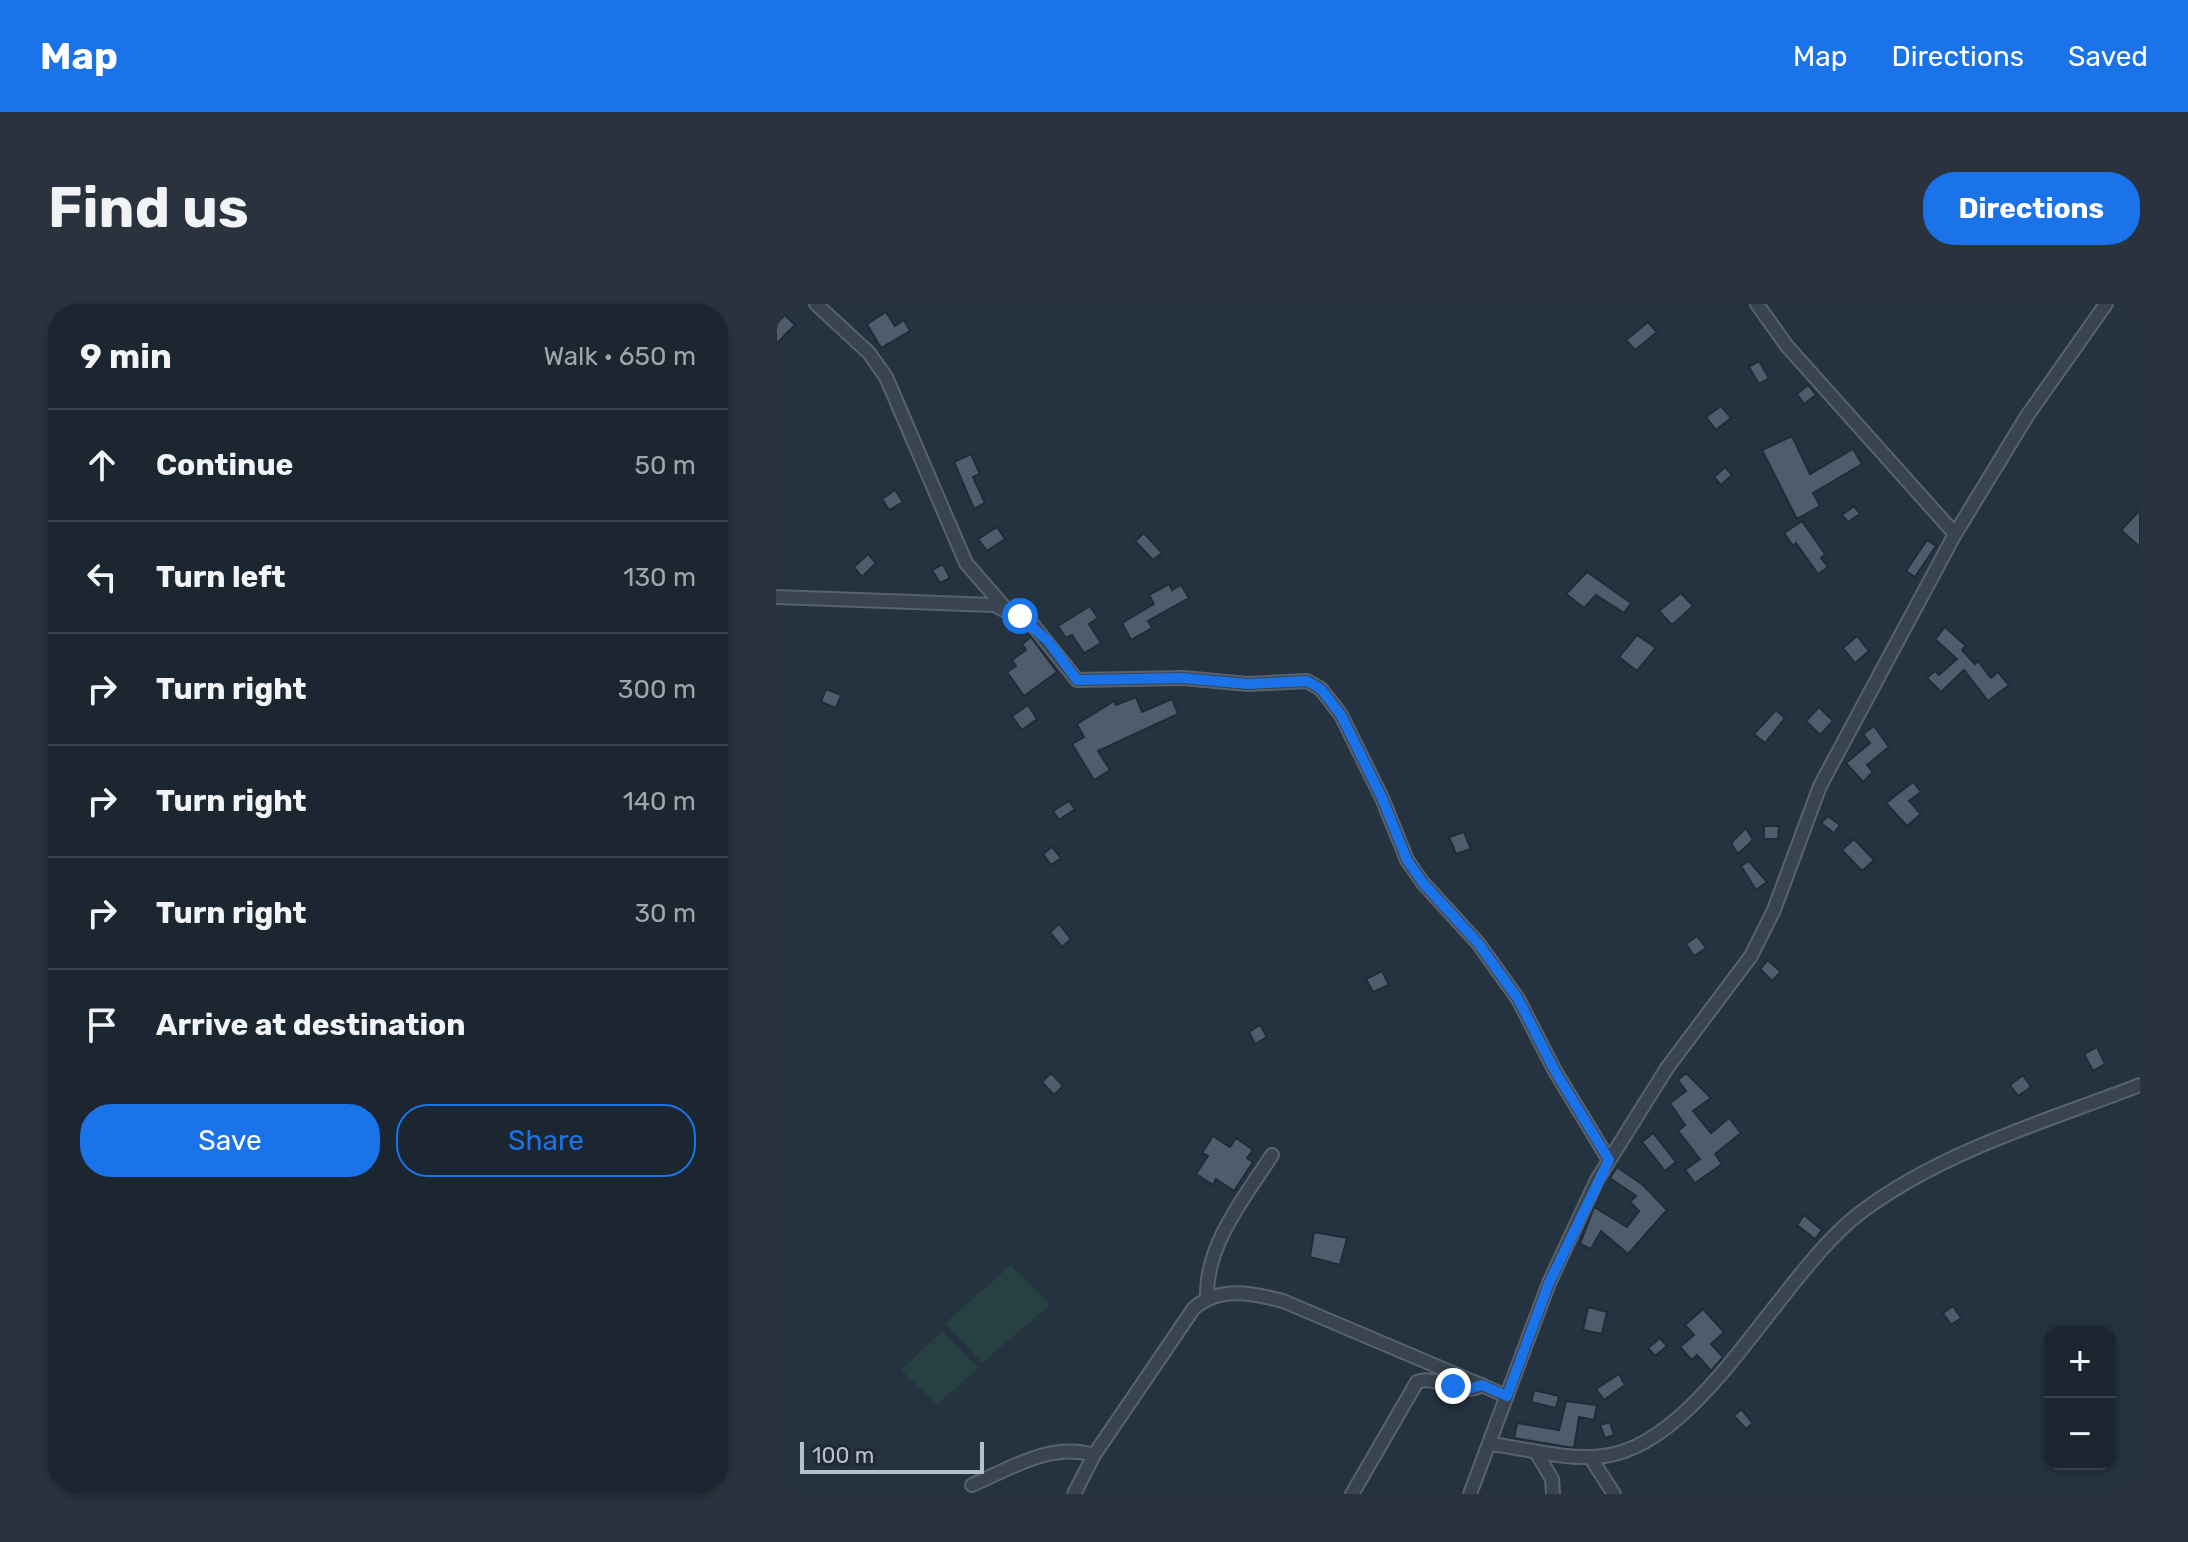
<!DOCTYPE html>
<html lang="en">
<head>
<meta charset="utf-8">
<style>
	:root { --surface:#1c2631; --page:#29323d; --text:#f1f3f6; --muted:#a0a5ab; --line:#3a434d; --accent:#1a73e8 }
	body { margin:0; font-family:Rubik,sans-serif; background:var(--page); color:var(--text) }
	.controls { position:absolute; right:24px; bottom:24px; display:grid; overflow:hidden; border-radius:16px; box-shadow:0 2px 6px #0004 }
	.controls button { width:72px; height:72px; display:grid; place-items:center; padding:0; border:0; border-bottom:2px solid var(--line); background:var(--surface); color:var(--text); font:40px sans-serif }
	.scale { position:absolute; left:24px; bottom:20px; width:184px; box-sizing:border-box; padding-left:8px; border:4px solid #b6bfcb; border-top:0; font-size:22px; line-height:28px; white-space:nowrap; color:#b6bfcb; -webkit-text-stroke:6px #1e2935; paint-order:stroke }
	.stop { position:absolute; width:24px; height:24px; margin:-18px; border:6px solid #1a73e8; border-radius:50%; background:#fff }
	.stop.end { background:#1a73e8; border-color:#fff; box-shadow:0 2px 8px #0008 }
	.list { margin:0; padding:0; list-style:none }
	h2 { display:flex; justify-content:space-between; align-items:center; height:104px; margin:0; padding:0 32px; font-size:34px }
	h2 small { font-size:26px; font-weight:400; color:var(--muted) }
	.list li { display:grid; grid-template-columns:52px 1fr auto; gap:24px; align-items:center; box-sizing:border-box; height:112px; padding:0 32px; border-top:2px solid var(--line) }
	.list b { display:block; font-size:30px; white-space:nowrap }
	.list em { font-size:26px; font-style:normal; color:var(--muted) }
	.actions { display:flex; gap:16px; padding:24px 32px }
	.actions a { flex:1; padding:18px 0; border:2px solid var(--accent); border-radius:32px; text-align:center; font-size:28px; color:var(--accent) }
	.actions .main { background:var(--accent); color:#fff }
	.icon { flex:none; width:44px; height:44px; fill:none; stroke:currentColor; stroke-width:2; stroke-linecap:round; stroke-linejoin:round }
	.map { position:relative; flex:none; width:1364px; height:1190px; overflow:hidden; border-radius:32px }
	header { display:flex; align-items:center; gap:48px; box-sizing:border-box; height:112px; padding:0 40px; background:var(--accent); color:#fff }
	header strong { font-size:38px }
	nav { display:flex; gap:44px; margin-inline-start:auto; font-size:28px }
	.intro { display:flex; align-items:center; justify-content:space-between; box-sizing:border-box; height:192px; padding:0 48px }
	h1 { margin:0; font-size:56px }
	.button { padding:20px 36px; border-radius:32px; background:var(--accent); color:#fff; font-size:28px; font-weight:700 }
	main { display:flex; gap:48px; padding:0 48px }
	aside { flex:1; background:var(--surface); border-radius:32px; box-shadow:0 2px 6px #0004 }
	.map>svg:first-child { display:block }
	.green { fill:#274041 }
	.building { fill:#4e5c6c; stroke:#202b37; stroke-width:2 }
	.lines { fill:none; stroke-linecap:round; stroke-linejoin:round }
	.minor-casing { stroke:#57626e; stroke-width:16 }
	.minor { stroke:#394450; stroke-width:12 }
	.route { stroke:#1a73e8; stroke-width:10 }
</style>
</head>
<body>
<header>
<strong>Map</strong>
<nav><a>Map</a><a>Directions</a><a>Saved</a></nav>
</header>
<div class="intro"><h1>Find us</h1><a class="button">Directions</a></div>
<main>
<aside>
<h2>9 min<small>Walk · 650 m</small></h2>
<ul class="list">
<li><svg class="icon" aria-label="ahead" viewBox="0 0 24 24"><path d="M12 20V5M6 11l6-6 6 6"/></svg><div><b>Continue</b></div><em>50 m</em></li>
<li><svg class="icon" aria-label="left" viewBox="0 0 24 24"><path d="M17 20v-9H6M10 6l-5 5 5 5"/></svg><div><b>Turn left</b></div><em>130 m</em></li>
<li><svg class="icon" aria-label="right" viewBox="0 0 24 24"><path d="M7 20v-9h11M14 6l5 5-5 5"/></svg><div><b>Turn right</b></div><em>300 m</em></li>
<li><svg class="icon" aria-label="right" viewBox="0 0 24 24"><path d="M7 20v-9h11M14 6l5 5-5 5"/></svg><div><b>Turn right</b></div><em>140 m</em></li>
<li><svg class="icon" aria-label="right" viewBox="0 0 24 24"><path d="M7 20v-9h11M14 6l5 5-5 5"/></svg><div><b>Turn right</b></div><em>30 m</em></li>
<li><svg class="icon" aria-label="arrive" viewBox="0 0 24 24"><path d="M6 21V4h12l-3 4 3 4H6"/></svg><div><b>Arrive at destination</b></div></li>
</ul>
<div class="actions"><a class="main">Save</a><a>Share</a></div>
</aside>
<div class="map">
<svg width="1364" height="1190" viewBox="0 0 1364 1190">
	<rect width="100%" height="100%" fill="#253341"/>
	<g class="green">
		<polygon points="235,961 274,1001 206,1059 169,1019"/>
		<polygon points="166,1027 202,1064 161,1101 125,1066"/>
	</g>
	<g class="building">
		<polygon points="110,8 119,22 128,16 134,27 105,44 91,20"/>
		<polygon points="9,11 19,21 0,40 0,20"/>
		<polygon points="872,18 881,28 859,46 850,36"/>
		<polygon points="983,57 993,74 983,80 973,63"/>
		<polygon points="1032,81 1040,91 1028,100 1021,90"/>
		<polygon points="945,102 955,114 940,126 930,113"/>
		<polygon points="1016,132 1034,170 1077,145 1086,160 1037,189 1044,202 1021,215 986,146"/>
		<polygon points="195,150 204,170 197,173 209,199 198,205 178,158"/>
		<polygon points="949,163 956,171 945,181 938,173"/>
		<polygon points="119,186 127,198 113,206 106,195"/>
		<polygon points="1078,202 1084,210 1072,218 1066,211"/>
		<polygon points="1364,206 1364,243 1345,226"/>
		<polygon points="1026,217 1049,250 1045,254 1052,263 1042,270 1020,239 1017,242 1008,229"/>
		<polygon points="221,223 229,235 211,247 202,235"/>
		<polygon points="368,229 386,249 377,256 359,237"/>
		<polygon points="1151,236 1160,242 1139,273 1130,267"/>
		<polygon points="92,250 100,259 86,273 78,263"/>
		<polygon points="167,260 174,274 164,279 156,266"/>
		<polygon points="811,268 855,299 848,309 820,291 808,304 790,290"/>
		<polygon points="393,280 396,286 405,281 413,294 372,317 376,324 355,336 346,319 378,300 373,291"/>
		<polygon points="905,289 917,302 896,321 883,307"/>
		<polygon points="314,302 322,314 313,320 325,339 308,349 296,331 290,334 282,322"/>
		<polygon points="1169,323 1190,342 1186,346 1199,360 1202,357 1215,374 1222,368 1233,381 1212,397 1188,366 1165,388 1151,374 1159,367 1163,371 1181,355 1159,335"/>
		<polygon points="861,331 880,344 861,367 843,353"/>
		<polygon points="1081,332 1093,347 1079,359 1067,344"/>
		<polygon points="255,333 281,368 248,392 231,368 240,362 236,356 250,346 246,340"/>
		<polygon points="50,385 65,391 60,404 45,398"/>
		<polygon points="360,393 366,408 396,395 402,410 322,447 334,466 318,476 296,440 308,433 301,420 338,397 340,401"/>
		<polygon points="252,401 261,415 246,426 236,412"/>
		<polygon points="1043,403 1057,417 1044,431 1030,417"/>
		<polygon points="1000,406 1009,414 989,439 978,430"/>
		<polygon points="1098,422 1113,443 1091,461 1097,468 1087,478 1070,459 1094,439 1087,430"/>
		<polygon points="1137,478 1145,488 1133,497 1145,510 1131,522 1110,499"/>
		<polygon points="293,497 299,505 283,516 277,507"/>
		<polygon points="1052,512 1064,521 1058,529 1045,519"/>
		<polygon points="988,522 1003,522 1002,535 988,535"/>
		<polygon points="970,524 977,536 962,550 955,539"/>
		<polygon points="688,528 695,545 680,550 673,533"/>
		<polygon points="1078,535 1098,556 1086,567 1066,546"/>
		<polygon points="276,543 285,554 275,561 267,550"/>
		<polygon points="973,557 991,578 980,586 965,562"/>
		<polygon points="283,620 295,635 286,643 274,628"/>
		<polygon points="921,632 930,644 918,652 910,640"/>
		<polygon points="992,656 1005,668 996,677 984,665"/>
		<polygon points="606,667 613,681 597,688 590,675"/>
		<polygon points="484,721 491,733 479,740 473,728"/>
		<polygon points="1321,743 1329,760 1317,767 1308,750"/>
		<polygon points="275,769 287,782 278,791 266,778"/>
		<polygon points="910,769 935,794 917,807 935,829 953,814 965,829 939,850 946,860 919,879 909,866 924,855 902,827 909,821 894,799 910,787 902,776"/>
		<polygon points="1247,771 1255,783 1242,792 1234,781"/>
		<polygon points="877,829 900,858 889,867 866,838"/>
		<polygon points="437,832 454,843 460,834 477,846 471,854 477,858 458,887 440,875 437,881 420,870 432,852 426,849"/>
		<polygon points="841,863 867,881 891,906 852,950 825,927 815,945 804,940 818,903 851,923 863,907 854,898 860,892 834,874"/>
		<polygon points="1028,911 1046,926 1039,935 1021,921"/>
		<polygon points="538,928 571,934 564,961 534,953"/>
		<polygon points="1177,1002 1185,1014 1175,1021 1167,1009"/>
		<polygon points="812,1003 831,1008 826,1030 807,1026"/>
		<polygon points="927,1005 948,1028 935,1040 947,1053 935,1067 921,1051 916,1056 904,1043 918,1031 909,1021"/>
		<polygon points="884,1034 891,1042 879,1052 872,1044"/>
		<polygon points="843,1070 849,1081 828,1096 820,1085"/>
		<polygon points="758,1086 783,1092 780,1104 755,1098"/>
		<polygon points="790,1097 821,1101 818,1116 803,1113 798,1144 738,1134 741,1119 783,1126"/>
		<polygon points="965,1105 977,1119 970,1125 958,1112"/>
		<polygon points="834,1118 838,1131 829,1134 824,1121"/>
	</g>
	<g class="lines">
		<g class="minor-casing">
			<g id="minor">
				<polyline points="40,0 93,49 110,73 190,259 229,304"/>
				<polyline points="981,0 1011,42 1179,230"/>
				<polyline points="0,293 218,301 257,321 301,376 407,374 472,380 531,377 545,385 565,411 606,494 631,556 647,579 702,639 742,695 779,767 833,856"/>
				<path d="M431 994C429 941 469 893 496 851"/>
				<path d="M713 1140C751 1144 789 1157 828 1152 927 1140 1006 965 1088 906 1169 846 1271 817 1364 781"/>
				<polyline points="760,1148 776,1175 777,1190"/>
				<polyline points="814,1153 838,1190"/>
				<path d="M196 1181C235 1164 275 1138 318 1151"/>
				<path d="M298 1190 318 1151 418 1004C444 982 477 989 507 997L731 1092"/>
				<path d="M576 1190 641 1078C663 1070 684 1094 706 1081"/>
				<polyline points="694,1190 773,979 821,876 891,764 975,652 998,606 1044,482 1179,230 1251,112 1330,0"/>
			</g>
		</g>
		<use href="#minor" class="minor"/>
	</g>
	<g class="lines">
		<polyline class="route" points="244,312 272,337 301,376 407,374 472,380 531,377 545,385 565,411 606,494 631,556 647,579 702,639 742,695 779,767 833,856 773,979 731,1092 706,1081 690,1086 677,1082"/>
	</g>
</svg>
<div class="controls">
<button>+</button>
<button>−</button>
</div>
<div class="scale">100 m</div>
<div class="stop" style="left:244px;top:312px"></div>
<div class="stop end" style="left:677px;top:1082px"></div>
</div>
</main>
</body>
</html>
